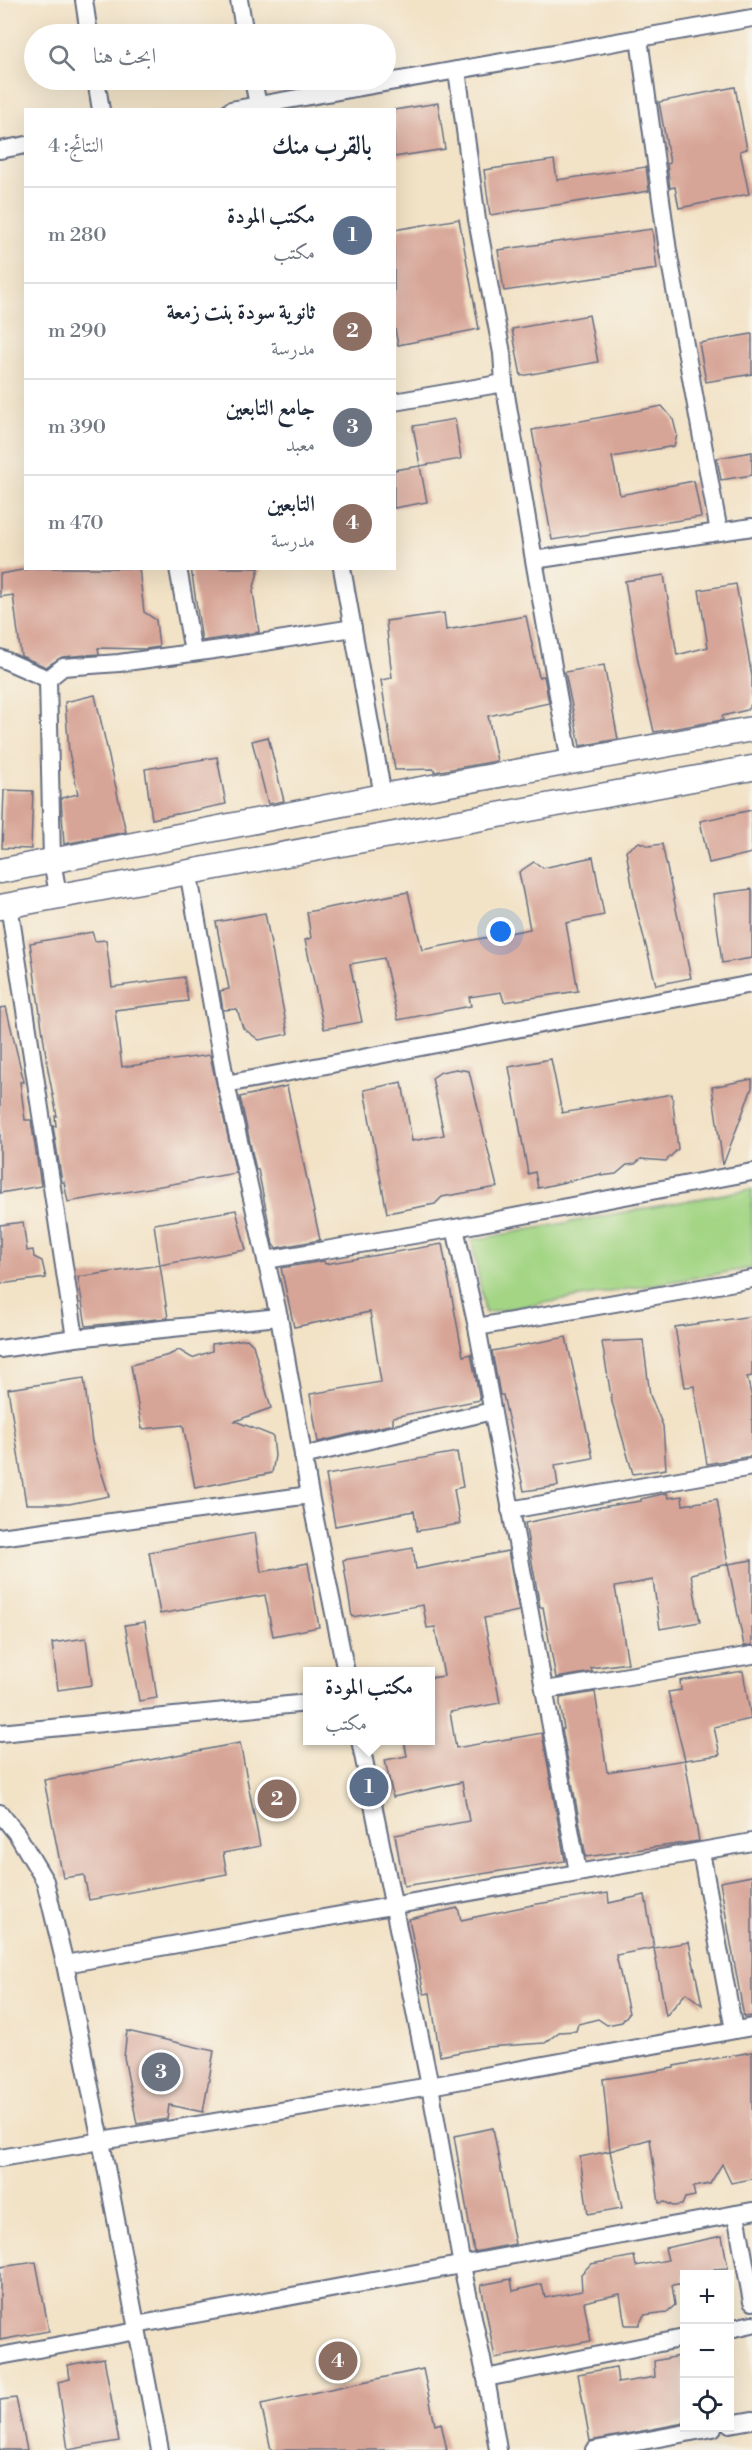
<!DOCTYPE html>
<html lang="ar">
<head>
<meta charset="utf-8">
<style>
	:root { --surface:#fff; --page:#f6f6f7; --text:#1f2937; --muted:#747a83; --line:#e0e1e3; --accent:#c8321e }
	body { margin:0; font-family:"Libre Bodoni",Amiri,serif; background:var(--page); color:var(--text); direction:rtl }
	.controls { position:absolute; right:18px; bottom:18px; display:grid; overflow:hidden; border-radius:0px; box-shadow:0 6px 24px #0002 }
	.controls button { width:54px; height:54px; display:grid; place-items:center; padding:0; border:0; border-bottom:2px solid var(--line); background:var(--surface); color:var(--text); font:30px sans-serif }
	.you { position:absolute; left:501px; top:932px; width:21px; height:21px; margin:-15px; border:4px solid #fff; border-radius:50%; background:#1a73e8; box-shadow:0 0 0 9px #1a73e833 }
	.badge { display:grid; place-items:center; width:39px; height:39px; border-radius:50%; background:var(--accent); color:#fff; font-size:20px; font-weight:700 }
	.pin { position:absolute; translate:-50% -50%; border:3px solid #fff; box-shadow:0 2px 6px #0006 }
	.popup { position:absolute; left:303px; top:1667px; width:132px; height:78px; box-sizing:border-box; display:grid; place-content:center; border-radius:0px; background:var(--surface); filter:drop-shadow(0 2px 4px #0005); font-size:20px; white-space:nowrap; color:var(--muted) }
	.popup b { font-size:22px; color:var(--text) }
	.popup::after { content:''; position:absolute; left:50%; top:100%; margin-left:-12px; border:12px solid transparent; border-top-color:var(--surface) }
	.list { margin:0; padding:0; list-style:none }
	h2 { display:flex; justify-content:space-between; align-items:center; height:78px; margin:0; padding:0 24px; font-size:26px }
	h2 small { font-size:20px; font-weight:400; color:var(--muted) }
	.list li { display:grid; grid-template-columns:39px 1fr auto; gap:18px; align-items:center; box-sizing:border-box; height:96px; padding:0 24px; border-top:2px solid var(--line) }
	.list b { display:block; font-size:22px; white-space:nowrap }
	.list p { margin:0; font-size:20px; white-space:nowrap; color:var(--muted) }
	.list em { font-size:20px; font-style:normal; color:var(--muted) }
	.icon { flex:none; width:33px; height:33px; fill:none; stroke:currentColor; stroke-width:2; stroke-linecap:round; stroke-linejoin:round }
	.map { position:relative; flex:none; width:752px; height:2450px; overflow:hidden; direction:ltr }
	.search { position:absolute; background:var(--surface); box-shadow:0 6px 24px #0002; left:24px; top:24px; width:372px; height:66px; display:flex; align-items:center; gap:15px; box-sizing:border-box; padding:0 21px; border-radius:33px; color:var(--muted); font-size:22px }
	.panel { position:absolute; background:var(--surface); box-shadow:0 6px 24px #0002; left:24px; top:108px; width:372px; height:462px; border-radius:0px; direction:rtl }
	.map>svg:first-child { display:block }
	.green { fill:#a3d584; stroke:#5f8271; stroke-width:1.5 }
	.building { fill:#d7a597 }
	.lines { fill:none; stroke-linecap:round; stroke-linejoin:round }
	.street-casing { stroke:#666e82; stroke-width:20 }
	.secondary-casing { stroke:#666e82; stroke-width:27 }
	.street { stroke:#fff; stroke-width:16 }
	.secondary { stroke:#fff; stroke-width:24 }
</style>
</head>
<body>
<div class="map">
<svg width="752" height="2450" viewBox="0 0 752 2450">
	<rect width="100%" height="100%" fill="#f7f3e8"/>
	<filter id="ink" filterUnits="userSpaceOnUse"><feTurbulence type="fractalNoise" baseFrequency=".0167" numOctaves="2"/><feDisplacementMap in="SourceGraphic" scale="12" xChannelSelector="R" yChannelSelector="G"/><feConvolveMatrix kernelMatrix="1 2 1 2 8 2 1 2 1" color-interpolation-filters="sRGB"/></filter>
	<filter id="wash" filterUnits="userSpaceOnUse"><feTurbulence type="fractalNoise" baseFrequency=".008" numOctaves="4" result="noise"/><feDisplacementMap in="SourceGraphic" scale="24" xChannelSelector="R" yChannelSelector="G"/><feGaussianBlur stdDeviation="1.35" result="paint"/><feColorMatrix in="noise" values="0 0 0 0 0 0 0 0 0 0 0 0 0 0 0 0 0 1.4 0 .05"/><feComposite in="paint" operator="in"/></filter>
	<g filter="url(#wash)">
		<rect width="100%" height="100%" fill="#f2e2c6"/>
		<polygon class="green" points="752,1189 752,1268 485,1313 472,1240"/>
		<g id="blocks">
			<g class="building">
				<polygon points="735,87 747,149 740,151 749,194 679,208 675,187 670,188 667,164 670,163 659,102"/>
				<polygon points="438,103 445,149 394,157 394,110"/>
				<polygon points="554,160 557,180 646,167 649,191 490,215 484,170"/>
				<polygon points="459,219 479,329 398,345 394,324 394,230"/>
				<polygon points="652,229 657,269 504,291 498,250"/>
				<polygon points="589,315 598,362 521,376 512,329"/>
				<polygon points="752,334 752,374 706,382 699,343"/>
				<polygon points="662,406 673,419 677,435 674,446 612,457 620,495 694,481 701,517 552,540 532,430"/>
				<polygon points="455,419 461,459 420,466 413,426"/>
				<polygon points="752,452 752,475 721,480 717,458"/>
				<polygon points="420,466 427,502 394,508 394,470"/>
				<polygon points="34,568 139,568 144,612 156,620 159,647 145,649 98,648 99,654 62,657 46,667 21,656 13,595 0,597 0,574"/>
				<polygon points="191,568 259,568 253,591 259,632 202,641"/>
				<polygon points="664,575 677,655 708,647 699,590 736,584 752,677 752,703 747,710 722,716 723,720 654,732 638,661 625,581"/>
				<polygon points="444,613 446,630 526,616 539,677 544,676 549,703 488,716 497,761 435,772 434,769 395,770 381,680 392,678 386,621"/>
				<polygon points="604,665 618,739 580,746 565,672"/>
				<polygon points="95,695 126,832 64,844 61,798 78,794 69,752 65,702"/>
				<polygon points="268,737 284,801 268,804 252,741"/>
				<polygon points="217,757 226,804 152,819 145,769"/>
				<polygon points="4,790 33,791 31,849 2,848"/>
				<polygon points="752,810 752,853 709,863 700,821"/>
				<polygon points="639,842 649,846 662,844 691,978 656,985 636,907 626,851"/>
				<polygon points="593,857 604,915 566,923 578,991 504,1002 501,992 469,997 471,1006 398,1020 384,958 350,964 362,1022 324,1029 305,940 311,938 307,912 408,892 422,950 530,929 519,872 534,862 543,868"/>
				<polygon points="752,889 752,958 722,963 713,894"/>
				<polygon points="265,913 288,1034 259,1040 243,1028 237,1009 223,1010 220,991 229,989 216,922"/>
				<polygon points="92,932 95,941 106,940 112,987 184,977 188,1001 115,1010 122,1067 210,1055 236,1173 68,1202 64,1182 62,1182 53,1126 56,1126 55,1116 57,1116 48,1070 30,943"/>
				<polygon points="6,1007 24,1082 20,1082 25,1120 31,1120 41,1186 0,1193 0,1008"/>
				<polygon points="551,1059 562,1113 672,1094 678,1149 666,1161 641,1159 635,1164 627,1165 616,1174 601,1176 601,1174 538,1188 535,1172 528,1174 509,1067"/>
				<polygon points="456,1069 469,1071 497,1187 442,1197 435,1204 387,1213 364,1090 402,1082 412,1141 444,1135 432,1078 441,1072"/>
				<polygon points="752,1079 752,1088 723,1165 712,1087"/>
				<polygon points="287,1086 320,1240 276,1248 273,1245 258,1169 256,1170 240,1097"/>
				<polygon points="236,1210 246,1250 160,1265 154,1224"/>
				<polygon points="23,1222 27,1251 33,1250 34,1257 42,1261 46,1278 0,1284 0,1225"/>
				<polygon points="442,1244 463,1356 471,1354 480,1400 393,1417 393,1424 318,1442 310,1394 381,1382 370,1312 294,1327 281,1268 324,1261 325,1264"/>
				<polygon points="160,1265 168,1318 86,1326 78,1277"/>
				<polygon points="752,1316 752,1376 747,1377 752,1398 752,1456 707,1464 694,1386 685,1387 675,1327"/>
				<polygon points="566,1337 593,1458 555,1465 558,1486 524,1491 503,1395 500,1395 492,1351"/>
				<polygon points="247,1339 253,1345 271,1408 235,1421 273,1436 275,1456 272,1473 195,1488 183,1425 142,1429 131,1365 169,1355 179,1350 192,1358 212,1351 212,1344"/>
				<polygon points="643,1340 650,1395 663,1426 666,1469 633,1474 612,1402 602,1342"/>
				<polygon points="84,1378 92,1442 109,1496 69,1504 26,1504 8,1389"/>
				<polygon points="457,1452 463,1487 454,1489 460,1524 417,1531 414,1511 335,1526 326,1475"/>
				<polygon points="667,1493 668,1498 682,1496 683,1505 717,1499 728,1564 691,1574 700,1622 660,1629 653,1580 615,1587 628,1663 591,1668 592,1672 556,1678 543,1607 540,1607 525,1523 601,1507 641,1501 641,1499"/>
				<polygon points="255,1533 261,1572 308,1563 319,1627 273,1636 265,1595 160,1614 149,1552"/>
				<polygon points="413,1548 416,1569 508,1551 519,1611 484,1618 500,1703 450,1712 456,1748 542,1733 565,1861 404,1886 395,1835 469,1821 462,1782 393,1797 385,1760 407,1756 404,1740 430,1740 430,1678 444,1676 435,1627 427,1628 423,1605 352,1617 343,1560"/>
				<polygon points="752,1560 752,1645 744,1646 728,1564"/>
				<polygon points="145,1622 157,1698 139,1701 125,1625"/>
				<polygon points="86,1638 92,1685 58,1690 52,1643"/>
				<polygon points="743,1671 751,1719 714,1727 720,1755 685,1760 668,1692 681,1690 680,1681"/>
				<polygon points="595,1692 607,1772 685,1760 699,1841 586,1857 562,1729 564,1729 560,1703 560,1698"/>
				<polygon points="240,1743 260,1846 223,1853 227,1874 89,1900 84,1875 63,1878 44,1780"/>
				<polygon points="752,1876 752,2016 744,2017 720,1882"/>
				<polygon points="608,1893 609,1903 645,1895 654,1948 616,1955 629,2013 622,2022 607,2025 598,2019 578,2024 576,2031 559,2032 545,2043 486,2047 440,2056 430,1993 424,1994 409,1919 458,1908 461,1920 537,1904"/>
				<polygon points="689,1942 702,2005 686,1993 666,2016 654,1948"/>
				<polygon points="127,2031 214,2051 203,2112 169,2105 167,2119 137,2124 124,2057"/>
				<polygon points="752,2052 752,2179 731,2183 722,2164 710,2184 693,2187 695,2196 685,2198 682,2205 673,2206 665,2202 659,2203 650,2139 610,2151 603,2079 674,2068 674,2066"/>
				<polygon points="493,2128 515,2244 474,2252 454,2136"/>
				<polygon points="610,2151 622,2208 588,2214 580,2157"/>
				<polygon points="722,2236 728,2268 714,2269 715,2274 684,2274 684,2283 672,2285 675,2305 667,2312 644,2315 639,2325 625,2325 620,2294 584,2302 591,2341 495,2358 481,2285 511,2279 513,2291 542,2284 545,2298 582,2291 581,2274 591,2264 634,2256 636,2266 668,2260 665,2248"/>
				<polygon points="36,2262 49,2331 0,2340 0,2267"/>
				<polygon points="684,2355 684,2423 590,2441 578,2374 616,2367 618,2383 655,2377 654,2361"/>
				<polygon points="104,2358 119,2441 68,2450 58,2382 70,2379 68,2365"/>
				<polygon points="423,2369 435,2425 441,2423 447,2450 271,2450 261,2404"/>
				<polygon points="16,2398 27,2450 0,2450 0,2400"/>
			</g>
		</g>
	</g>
	<g filter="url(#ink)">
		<use href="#blocks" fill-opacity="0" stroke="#666e82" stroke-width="1.5"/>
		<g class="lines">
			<g class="street-casing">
				<g id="street">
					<polyline points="84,0 89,34"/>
					<polyline points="239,0 245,34"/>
					<polyline points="639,38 668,251 719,532"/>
					<polyline points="457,70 477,220 502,353 504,383 534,560 570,762"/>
					<polyline points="96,80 101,110"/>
					<polyline points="253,80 259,110"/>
					<polyline points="231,110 752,18"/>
					<polyline points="0,150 26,145"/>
					<polyline points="394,402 504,383"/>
					<polyline points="534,560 752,527"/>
					<polyline points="178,568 193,652"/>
					<polyline points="342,568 383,796"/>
					<polyline points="0,658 48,679"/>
					<polyline points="188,871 226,1084 279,1317 310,1495 346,1672"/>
					<polyline points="58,895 52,860 48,679 63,667 119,663 228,648 353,628"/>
					<polyline points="9,905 75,1338"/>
					<polyline points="226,1084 752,984"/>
					<polyline points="455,1228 477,1327 578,1872"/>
					<polyline points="266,1260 455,1228 752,1172"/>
					<polyline points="477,1327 752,1279"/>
					<polyline points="0,1349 75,1338 279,1317"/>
					<polyline points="303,1456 492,1411"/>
					<polyline points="510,1510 752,1467"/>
					<polyline points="0,1537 310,1495"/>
					<polyline points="546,1690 752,1655"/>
					<polyline points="0,1733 308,1703"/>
					<polyline points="360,1740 430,2086 462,2266 486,2378 498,2450"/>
					<polyline points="0,1813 17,1834 45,1881 65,1964 101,2141 160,2450"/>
					<polyline points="701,1852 734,2030"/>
					<polyline points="65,1964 752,1842"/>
					<polyline points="0,2158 430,2086 752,2027"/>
					<polyline points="736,2214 752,2302"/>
					<polyline points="136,2325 752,2211"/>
					<polyline points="730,2329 752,2324"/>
					<polyline points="0,2356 137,2331"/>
					<polyline points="486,2378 684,2338"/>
					<polyline points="730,2424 752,2420"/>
					<polyline points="594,2450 713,2428"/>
				</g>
			</g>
			<g class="secondary-casing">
				<g id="secondary">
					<polyline points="0,871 383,796 752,729"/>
					<polyline points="0,907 752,768"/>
				</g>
			</g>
			<use href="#street" class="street"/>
			<use href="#secondary" class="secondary"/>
		</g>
	</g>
</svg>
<div class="controls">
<button>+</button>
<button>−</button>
<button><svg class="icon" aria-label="locate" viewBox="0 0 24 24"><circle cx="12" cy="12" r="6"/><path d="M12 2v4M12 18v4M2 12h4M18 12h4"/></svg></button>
</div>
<div class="you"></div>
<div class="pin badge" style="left:369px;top:1787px;background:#5c6f8a">1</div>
<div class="popup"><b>مكتب المودة</b>مكتب</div>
<div class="pin badge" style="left:277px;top:1799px;background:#8d6e63">2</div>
<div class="pin badge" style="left:161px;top:2072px;background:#6b7280">3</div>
<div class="pin badge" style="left:338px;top:2361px;background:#8d6e63">4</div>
<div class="search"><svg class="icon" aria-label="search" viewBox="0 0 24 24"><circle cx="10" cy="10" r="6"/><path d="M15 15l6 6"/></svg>ابحث هنا</div>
<section class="panel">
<h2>بالقرب منك<small>النتائج: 4</small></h2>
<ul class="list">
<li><span class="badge" style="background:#5c6f8a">1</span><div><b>مكتب المودة</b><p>مكتب</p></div><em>280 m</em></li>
<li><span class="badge" style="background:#8d6e63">2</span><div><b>ثانوية سودة بنت زمعة</b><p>مدرسة</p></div><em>290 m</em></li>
<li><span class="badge" style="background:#6b7280">3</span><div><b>جامع التابعين</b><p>معبد</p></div><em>390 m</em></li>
<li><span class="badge" style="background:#8d6e63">4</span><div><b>التابعين</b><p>مدرسة</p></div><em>470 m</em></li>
</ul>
</section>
</div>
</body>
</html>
